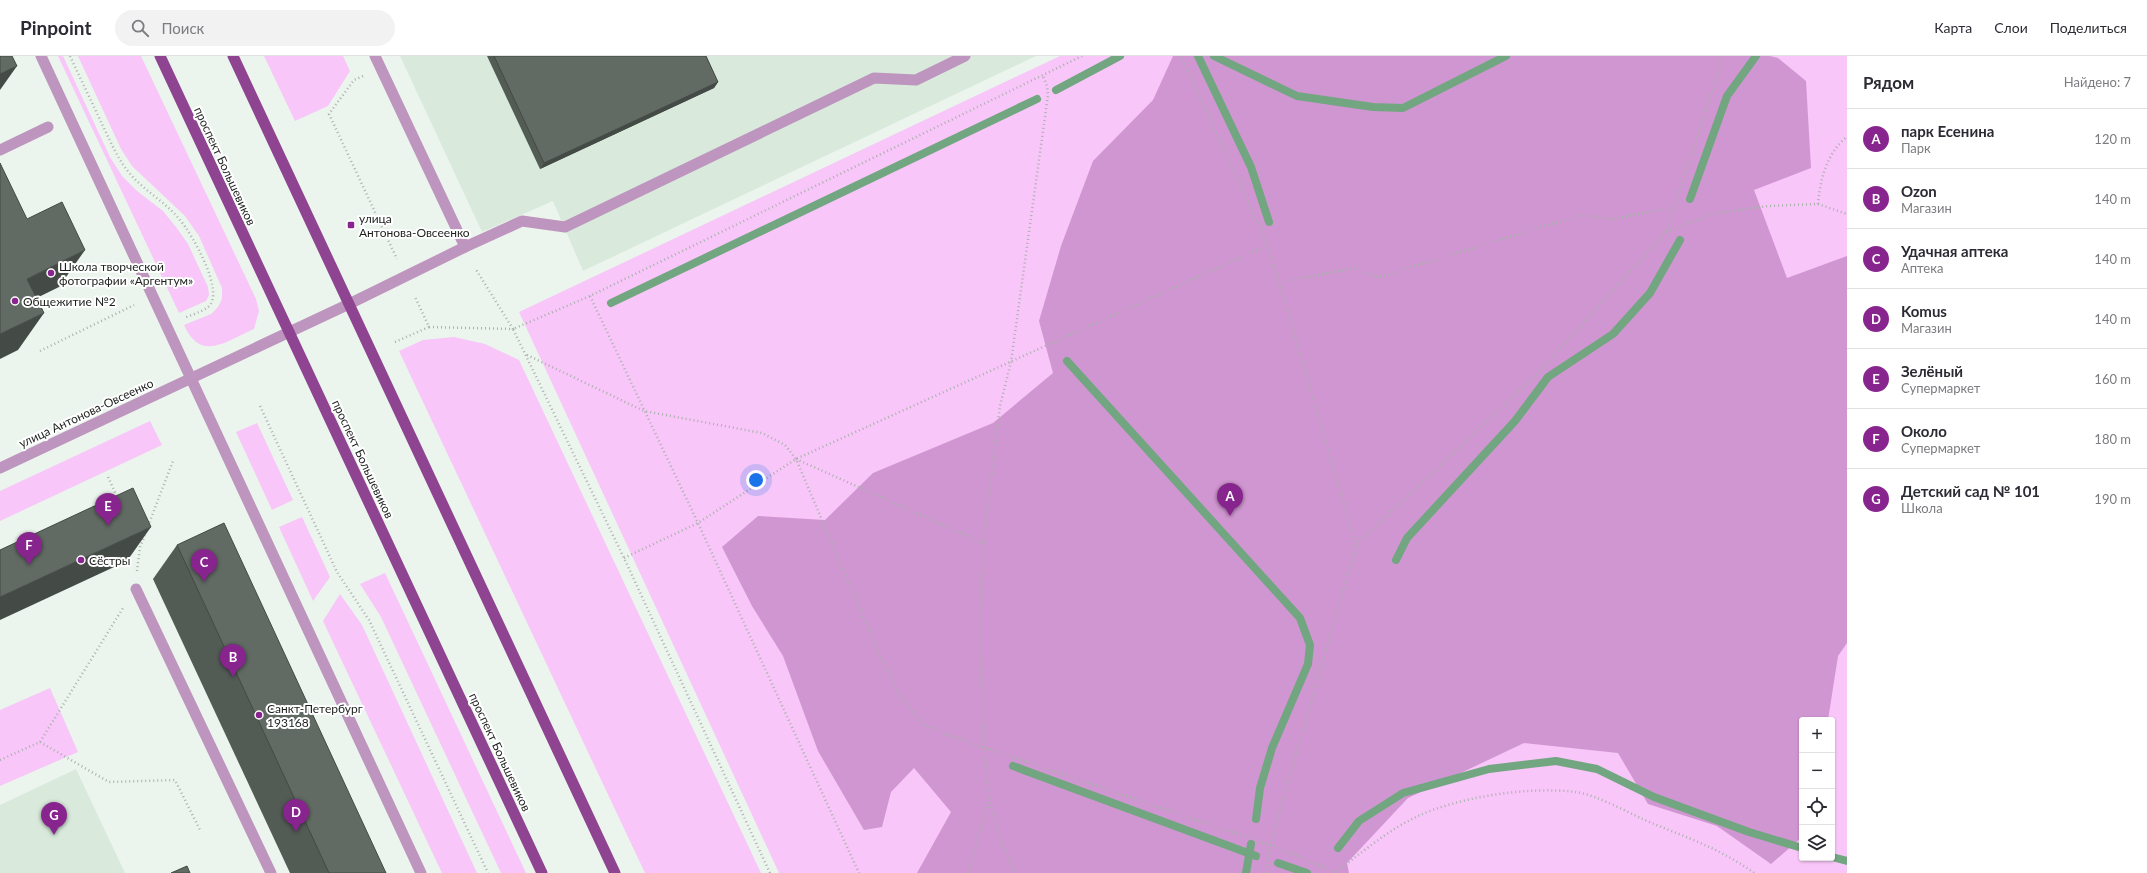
<!DOCTYPE html>
<html lang="ru">
<head>
<meta charset="utf-8">
<style>
	:root { --surface:#fff; --page:#f2f2f3; --text:#2b2b33; --muted:#7c7c81; --line:#e1e1e2; --accent:#88248d }
	body { margin:0; font-family:Lato,sans-serif; background:var(--page); color:var(--text) }
	.controls { position:absolute; right:12px; bottom:12px; display:grid; overflow:hidden; border-radius:4px; box-shadow:0 1px 3px #0004 }
	.controls button { width:36px; height:36px; display:grid; place-items:center; padding:0; border:0; border-bottom:1px solid var(--line); background:var(--surface); color:var(--text); font:20px sans-serif }
	.you { position:absolute; left:756px; top:424px; width:14px; height:14px; margin:-10px; border:3px solid #fff; border-radius:50%; background:#1a73e8; box-shadow:0 0 0 6px #1a73e833 }
	.badge { display:grid; place-items:center; width:26px; height:26px; border-radius:50%; background:var(--accent); color:#fff; font-size:13px; font-weight:700 }
	.pin { position:absolute; translate:-50% -33px; filter:drop-shadow(0 1px 2px #0008) }
	.pin::after { content:''; position:absolute; top:21px; width:14px; height:12px; background:inherit; clip-path:polygon(0 0,100% 0,50% 100%) }
	.list { margin:0; padding:0; list-style:none }
	h2 { display:flex; justify-content:space-between; align-items:center; height:52px; margin:0; padding:0 16px; font-size:17px }
	h2 small { font-size:13px; font-weight:400; color:var(--muted) }
	.list li { display:grid; grid-template-columns:26px 1fr auto; gap:12px; align-items:center; box-sizing:border-box; height:60px; padding:0 16px; border-top:1px solid var(--line) }
	.list b { display:block; font-size:15px; white-space:nowrap }
	.list p { margin:0; font-size:13px; white-space:nowrap; color:var(--muted) }
	.list em { font-size:13px; font-style:normal; color:var(--muted) }
	.icon { flex:none; width:22px; height:22px; fill:none; stroke:currentColor; stroke-width:2; stroke-linecap:round; stroke-linejoin:round }
	.map { position:relative; flex:none; width:1847px; height:817px; overflow:hidden }
	header { display:flex; align-items:center; gap:24px; box-sizing:border-box; height:56px; padding:0 20px; background:var(--surface); border-bottom:1px solid var(--line) }
	header strong { font-size:19px }
	nav { display:flex; gap:22px; margin-inline-start:auto; font-size:14px }
	.search { width:280px; height:36px; background:var(--page); display:flex; align-items:center; gap:10px; box-sizing:border-box; padding:0 14px; border-radius:22px; color:var(--muted); font-size:15px }
	main { display:flex }
	aside { flex:1; background:var(--surface) }
	.map>svg:first-child { display:block }
	.built { fill:#d9eadd }
	.green { fill:#f8c6f8; fill-rule:evenodd }
	.forest { fill:#d096d1 }
	.lines { fill:none; stroke-linecap:round; stroke-linejoin:round }
	.stream { stroke:#71a680; stroke-width:8 }
	.path { stroke:#a9b1ab; stroke-width:2.5; stroke-dasharray:1 3; stroke-linecap:butt }
	.service { stroke:#be95be; stroke-width:11 }
	.minor { stroke:#be95be; stroke-width:11 }
	.primary { stroke:#8e4490; stroke-width:11 }
	.wall { fill:#535b55 }
	.shaded-wall { fill:#444a45 }
	.building { fill:#616a63; stroke:#444a45 }
	.poi-dot { fill:#88248d; stroke:#fff; stroke-width:1.5 }
	.labels { text-anchor:middle; dominant-baseline:central; stroke-width:4; stroke-linejoin:round; paint-order:stroke }
	.street-label { font-size:12px; fill:#1c201d; stroke:#fff }
	.poi-label { font-size:12px; fill:#1c201d; stroke:#fff; text-anchor:start }
</style>
</head>
<body>
<header>
<strong>Pinpoint</strong>
<div class="search"><svg class="icon" aria-label="search" viewBox="0 0 24 24"><circle cx="10" cy="10" r="6"/><path d="M15 15l6 6"/></svg>Поиск</div>
<nav><a>Карта</a><a>Слои</a><a>Поделиться</a></nav>
</header>
<main>
<div class="map">
<svg width="1847" height="817" viewBox="0 0 1847 817">
	<rect width="100%" height="100%" fill="#ebf5ed"/>
	<g class="built">
		<polygon points="400,0 1036,0 583,215 553,145 482,176"/>
		<polygon points="76,713 125,817 0,817 0,749"/>
	</g>
	<g class="green">
		<polygon points="58,0 63,0 110,101 122,120 137,135 163,155 176,171 188,188 208,231 209,239 206,245 179,257"/>
		<path d="M78 0H141L256 243 259 255 254 273C226 285 201 307 184 269L211 258 218 251 222 243V232L199 180 185 160 132 110 121 93Z"/>
		<polygon points="264,0 343,0 350,15 328,50 295,65"/>
		<path d="M1060 0H1847V817H779L519 256ZM1802 664H1832V802H1802Z"/>
		<polygon points="454,281 485,288 519,304 761,817 645,817 399,295 423,284"/>
		<polygon points="150,365 162,389 0,465 0,435"/>
		<polygon points="257,367 293,444 272,454 236,376"/>
		<polygon points="302,461 330,521 313,545 279,471"/>
		<polygon points="385,517 526,817 501,817 381,561 360,528"/>
		<polygon points="340,538 362,569 477,817 442,817 323,565"/>
		<polygon points="50,632 78,696 0,730 0,654"/>
	</g>
	<polygon class="forest" points="1173,0 1770,0 1778,2 1806,25 1811,112 1754,134 1787,222 1847,200 1847,587 1838,600 1828,664 1802,664 1802,781 1771,808 1717,770 1648,748 1618,697 1524,687 1408,742 1347,807 1349,817 917,817 951,756 914,712 891,736 882,771 864,774 818,695 783,600 752,550 722,491 758,460 825,464 873,417 993,367 1053,317 1039,265 1061,190 1093,105 1153,44"/>
	<g class="lines">
		<g class="stream">
			<polyline points="1198,0 1251,111 1269,166"/>
			<polyline points="1214,0 1297,40 1373,51 1403,52 1506,0"/>
			<polyline points="1056,34 1120,0"/>
			<polyline points="1690,143 1727,40 1756,0"/>
			<polyline points="611,247 1037,43"/>
			<polyline points="1067,305 1300,562 1310,589 1308,608 1272,692 1260,732 1256,763"/>
			<polyline points="1396,504 1407,482 1515,365 1548,321 1613,278 1650,237 1680,184"/>
			<polyline points="1013,710 1256,800"/>
			<polyline points="1338,792 1359,765 1403,737 1489,713 1556,705 1597,713 1654,741 1749,776 1802,792"/>
			<polyline points="1832,801 1847,805"/>
			<polyline points="1278,807 1307,817"/>
			<polyline points="1246,817 1251,788"/>
		</g>
		<g class="path">
			<path d="M70 0C80 22 91 44 101 66 109 82 116 100 127 114 142 134 165 145 180 164 192 178 226 237 208 251 202 256 191 259 184 262"/>
			<polyline points="1181,0 1268,189 1356,489"/>
			<polyline points="363,20 354,24 329,58 397,203"/>
			<path d="M1818 148C1820 124 1827 96 1847 81"/>
			<polyline points="1666,176 1712,158 1768,150 1818,148 1847,158"/>
			<polyline points="1279,227 1354,212 1379,221 1581,159 1615,163 1675,150"/>
			<polyline points="590,240 698,467 859,817"/>
			<polyline points="429,271 513,273 475,212"/>
			<polyline points="395,286 429,271 415,241"/>
			<polyline points="40,295 134,249"/>
			<polyline points="527,299 644,355 762,377 785,389 796,403 877,593 902,643 922,667 948,679 1270,789 1338,817"/>
			<polyline points="260,350 337,516 369,564 488,817"/>
			<polyline points="796,403 983,487"/>
			<polyline points="108,421 118,443"/>
			<polyline points="148,470 173,405"/>
			<polyline points="624,502 698,467 796,403 1268,189"/>
			<polyline points="137,515 140,491 145,479"/>
			<polyline points="40,686 109,726 175,724 200,774"/>
			<polyline points="0,704 40,686 123,552"/>
			<polyline points="989,743 1002,788 1016,817"/>
			<path d="M1336 816C1361 797 1387 775 1416 761 1457 741 1530 730 1576 736 1598 739 1632 759 1654 768 1689 782 1724 795 1754 817"/>
			<polyline points="770,817 624,502 513,273 590,240 1082,0"/>
			<polyline points="968,817 989,743 984,691 980,576 983,487 1000,350 1011,306 1048,39 1047,30 1043,20"/>
			<polyline points="1266,817 1270,789 1356,489 1535,320 1666,176 1719,15 1719,0"/>
		</g>
		<g class="service">
			<polyline points="375,0 465,191 522,165 565,171 874,22 916,24 965,0"/>
			<polyline points="0,94 48,71"/>
			<polyline points="136,533 271,817"/>
		</g>
		<g class="minor">
			<polyline points="41,0 421,817"/>
			<polyline points="0,412 349,248 465,191"/>
		</g>
		<g class="primary">
			<polyline points="160,0 542,817"/>
			<polyline points="233,0 615,817"/>
		</g>
	</g>
	<g class="wall">
		<polygon points="487,0 706,0 718,26 714,32 540,113"/>
		<polygon points="177,489 386,817 290,817 153,523"/>
	</g>
	<g class="shaded-wall">
		<polygon points="17,10 0,34 0,18"/>
		<polygon points="718,26 714,32 540,113 544,107"/>
		<polygon points="85,194 59,231 2,259 27,223"/>
		<polygon points="44,257 18,294 0,303 0,278"/>
		<polygon points="151,471 127,505 0,564 0,541"/>
	</g>
	<g class="building">
		<polygon points="0,0 12,0 17,10 0,18"/>
		<polygon points="494,0 706,0 718,26 544,107"/>
		<polygon points="0,107 27,163 62,146 85,194 27,223 44,257 0,278"/>
		<polygon points="133,432 151,471 0,541 0,494"/>
		<polygon points="224,467 386,817 329,817 177,489"/>
		<polygon points="187,810 190,817 171,817"/>
	</g>
	<g class="poi-dot">
		<rect x="347" y="165" width="8" height="8" rx="2"/>
		<circle cx="51" cy="217" r="4"/>
		<circle cx="15" cy="245" r="4"/>
		<circle cx="81" cy="504" r="4"/>
		<circle cx="259" cy="659" r="4"/>
	</g>
	<g class="labels">
		<g class="street-label">
			<text transform="translate(225 110) rotate(65)">проспект Большевиков</text>
			<text transform="translate(86 357) rotate(-25)">улица Антонова-Овсеенко</text>
			<text transform="translate(363 403) rotate(65)">проспект Большевиков</text>
			<text transform="translate(500 696) rotate(65)">проспект Большевиков</text>
		</g>
		<g class="poi-label">
			<text x="359" y="162">улица<tspan x="359" dy="14">Антонова-Овсеенко</tspan></text>
			<text x="59" y="210">Школа творческой<tspan x="59" dy="14">фотографии «Аргентум»</tspan></text>
			<text x="23" y="245">Общежитие №2</text>
			<text x="89" y="504">Сёстры</text>
			<text x="267" y="652">Санкт-Петербург<tspan x="267" dy="14">193168</tspan></text>
		</g>
	</g>
</svg>
<div class="controls">
<button>+</button>
<button>−</button>
<button><svg class="icon" aria-label="locate" viewBox="0 0 24 24"><circle cx="12" cy="12" r="6"/><path d="M12 2v4M12 18v4M2 12h4M18 12h4"/></svg></button>
<button><svg class="icon" aria-label="layers" viewBox="0 0 24 24"><path d="M12 4l9 5-9 5-9-5zM3 14l9 5 9-5"/></svg></button>
</div>
<div class="you"></div>
<div class="pin badge" style="left:1230px;top:460px">A</div>
<div class="pin badge" style="left:233px;top:621px">B</div>
<div class="pin badge" style="left:204px;top:526px">C</div>
<div class="pin badge" style="left:296px;top:776px">D</div>
<div class="pin badge" style="left:108px;top:470px">E</div>
<div class="pin badge" style="left:29px;top:509px">F</div>
<div class="pin badge" style="left:54px;top:779px">G</div>
</div>
<aside>
<h2>Рядом<small>Найдено: 7</small></h2>
<ul class="list">
<li><span class="badge">A</span><div><b>парк Есенина</b><p>Парк</p></div><em>120 m</em></li>
<li><span class="badge">B</span><div><b>Ozon</b><p>Магазин</p></div><em>140 m</em></li>
<li><span class="badge">C</span><div><b>Удачная аптека</b><p>Аптека</p></div><em>140 m</em></li>
<li><span class="badge">D</span><div><b>Komus</b><p>Магазин</p></div><em>140 m</em></li>
<li><span class="badge">E</span><div><b>Зелёный</b><p>Супермаркет</p></div><em>160 m</em></li>
<li><span class="badge">F</span><div><b>Около</b><p>Супермаркет</p></div><em>180 m</em></li>
<li><span class="badge">G</span><div><b>Детский сад № 101</b><p>Школа</p></div><em>190 m</em></li>
</ul>
</aside>
</main>
</body>
</html>
